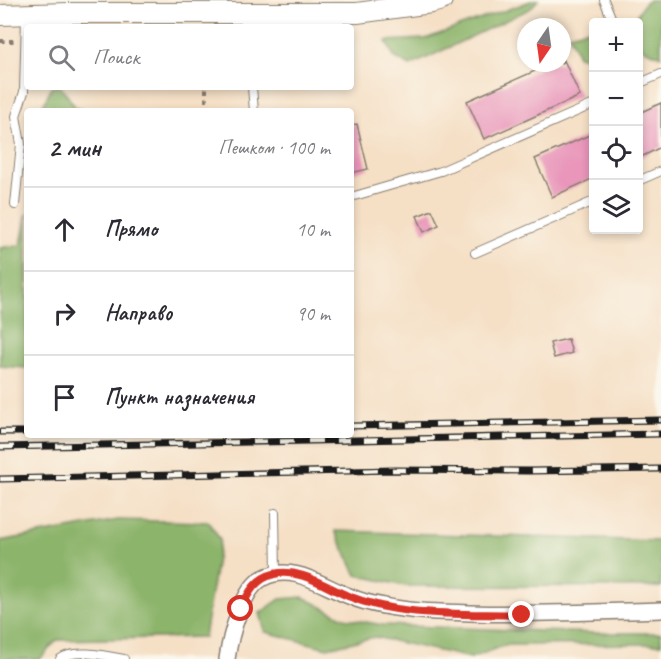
<!DOCTYPE html>
<html lang="ru">
<head>
<meta charset="utf-8">
<style>
	:root { --surface:#fff; --page:#f2f2f3; --text:#2b2b33; --muted:#7c7c81; --line:#e1e1e2 }
	body { margin:0; font-family:Caveat,sans-serif; background:var(--page); color:var(--text) }
	.controls { position:absolute; right:18px; top:18px; display:grid; overflow:hidden; border-radius:6px; box-shadow:0 3px 9px #0003 }
	.controls button { width:54px; height:54px; display:grid; place-items:center; padding:0; border:0; border-bottom:2px solid var(--line); background:var(--surface); color:var(--text); font:30px sans-serif }
	.compass { position:absolute; left:517px; top:18px; width:54px; height:54px; border-radius:50%; background:var(--surface); box-shadow:0 3px 9px #0003; rotate:193deg }
	.stop { position:absolute; width:18px; height:18px; margin:-14px; border:4px solid #d93025; border-radius:50%; background:#fff }
	.stop.end { background:#d93025; border-color:#fff; box-shadow:0 2px 6px #0008 }
	.list { margin:0; padding:0; list-style:none }
	h2 { display:flex; justify-content:space-between; align-items:center; height:78px; margin:0; padding:0 24px; font-size:26px }
	h2 small { font-size:20px; font-weight:400; color:var(--muted) }
	.list li { display:grid; grid-template-columns:39px 1fr auto; gap:18px; align-items:center; box-sizing:border-box; height:84px; padding:0 24px; border-top:2px solid var(--line) }
	.list b { display:block; font-size:22px; white-space:nowrap }
	.list em { font-size:20px; font-style:normal; color:var(--muted) }
	.icon { flex:none; width:33px; height:33px; fill:none; stroke:currentColor; stroke-width:2; stroke-linecap:round; stroke-linejoin:round }
	.map { position:relative; flex:none; width:661px; height:659px; overflow:hidden }
	.search { position:absolute; background:var(--surface); box-shadow:0 3px 9px #0003; left:24px; top:24px; width:330px; height:66px; display:flex; align-items:center; gap:15px; box-sizing:border-box; padding:0 21px; border-radius:6px; color:var(--muted); font-size:22px }
	.panel { position:absolute; background:var(--surface); box-shadow:0 3px 9px #0003; left:24px; top:108px; width:330px; height:330px; border-radius:6px }
	.map>svg:first-child { display:block }
	.forest { fill:#8cb46a; stroke:#546843; stroke-width:1.5 }
	.building { fill:#e996ba }
	.lines { fill:none; stroke-linecap:round; stroke-linejoin:round }
	.service-casing { stroke:#887e70; stroke-width:10 }
	.minor-casing { stroke:#887e70; stroke-width:18 }
	.tertiary-casing { stroke:#887e70; stroke-width:22 }
	.path { stroke:#887e70; stroke-width:4; stroke-dasharray:4.5 4.5; stroke-linecap:butt }
	.service { stroke:#fff; stroke-width:8 }
	.minor { stroke:#fff; stroke-width:15 }
	.tertiary { stroke:#fff; stroke-width:20 }
	.rail-casing { stroke:#1c1c1c; stroke-width:7 }
	.rail { stroke:#fbf7ec; stroke-width:4.5; stroke-dasharray:14; stroke-linecap:butt }
	.route { stroke:#d93025; stroke-width:8 }
</style>
</head>
<body>
<div class="map">
<svg width="661" height="659" viewBox="0 0 661 659">
	<rect width="100%" height="100%" fill="#fbf7ec"/>
	<filter id="ink" filterUnits="userSpaceOnUse"><feTurbulence type="fractalNoise" baseFrequency=".0167" numOctaves="2"/><feDisplacementMap in="SourceGraphic" scale="12" xChannelSelector="R" yChannelSelector="G"/><feConvolveMatrix kernelMatrix="1 2 1 2 8 2 1 2 1" color-interpolation-filters="sRGB"/></filter>
	<filter id="wash" filterUnits="userSpaceOnUse"><feTurbulence type="fractalNoise" baseFrequency=".008" numOctaves="4" result="noise"/><feDisplacementMap in="SourceGraphic" scale="24" xChannelSelector="R" yChannelSelector="G"/><feGaussianBlur stdDeviation="1.35" result="paint"/><feColorMatrix in="noise" values="0 0 0 0 0 0 0 0 0 0 0 0 0 0 0 0 0 1.4 0 .05"/><feComposite in="paint" operator="in"/></filter>
	<g filter="url(#wash)">
		<rect width="100%" height="100%" fill="#f5dfc5"/>
		<g class="forest">
			<polygon points="534,0 538,0 530,9 410,66 394,57 386,41 425,39"/>
			<polygon points="650,0 661,0 661,56 639,47 638,22 632,22 645,2"/>
			<polygon points="593,28 593,59 578,56 569,34"/>
			<polygon points="52,87 61,87 76,108 86,111 40,111"/>
			<polygon points="27,213 27,368 0,366 0,248 21,245"/>
			<polygon points="118,520 209,522 220,540 204,637 57,640 40,659 0,659 0,541"/>
			<polygon points="335,531 661,541 661,587 405,586 357,575"/>
			<polygon points="303,597 344,618 383,625 597,633 661,633 661,644 505,645 471,658 375,637 327,648 265,632 260,613 280,599"/>
		</g>
		<g id="blocks">
			<g class="building">
				<polygon points="563,58 580,96 484,139 467,101 553,63 562,63"/>
				<polygon points="661,103 661,147 639,158 639,113"/>
				<polygon points="357,124 368,169 351,173 351,125"/>
				<polygon points="594,133 594,178 552,197 535,159"/>
				<polygon points="432,210 439,225 424,232 417,216"/>
				<polygon points="568,339 572,353 554,358 550,343"/>
			</g>
		</g>
	</g>
	<g filter="url(#ink)">
		<use href="#blocks" fill-opacity="0" stroke="#887e70" stroke-width="1.5"/>
		<g class="lines">
			<g class="service-casing">
				<g id="service">
					<polyline points="604,0 613,22"/>
					<polyline points="638,84 661,74"/>
					<polyline points="252,87 254,111"/>
					<polyline points="638,181 661,171"/>
					<polyline points="351,197 441,171 594,104"/>
					<polyline points="15,205 21,144 16,116 24,92 26,16"/>
					<polyline points="475,253 594,201"/>
					<polyline points="275,513 276,574"/>
					<path d="M60 659C73 648 108 656 124 659"/>
				</g>
			</g>
			<g class="minor-casing">
				<path id="minor" d="M227 659C230 637 242 589 263 578 293 563 322 586 349 596 360 601 372 604 384 606 412 612 441 612 470 613 534 615 597 612 661 610"/>
			</g>
			<g class="tertiary-casing">
				<polyline id="tertiary" points="0,15 69,13 357,13 431,3 442,0"/>
			</g>
			<g class="path">
				<polyline points="0,41 14,41"/>
				<polyline points="206,102 206,87"/>
			</g>
			<use href="#service" class="service"/>
			<use href="#minor" class="minor"/>
			<use href="#tertiary" class="tertiary"/>
			<g class="rail-casing">
				<g id="rail">
					<polyline points="351,426 661,420"/>
					<polyline points="0,432 27,432"/>
					<polyline points="0,447 661,434"/>
					<polyline points="0,479 394,470 529,471 661,469"/>
				</g>
			</g>
			<use href="#rail" class="rail"/>
		</g>
	</g>
	<g class="lines" filter="url(#ink)">
		<path class="route" d="M241 609C248 593 256 578 274 574 301 568 325 587 348 596 402 618 465 613 522 615"/>
	</g>
</svg>
<div class="controls">
<button>+</button>
<button>−</button>
<button><svg class="icon" aria-label="locate" viewBox="0 0 24 24"><circle cx="12" cy="12" r="6"/><path d="M12 2v4M12 18v4M2 12h4M18 12h4"/></svg></button>
<button><svg class="icon" aria-label="layers" viewBox="0 0 24 24"><path d="M12 4l9 5-9 5-9-5zM3 14l9 5 9-5"/></svg></button>
</div>
<svg class="compass" viewBox="-18 -18 36 36"><path d="M0-13l5 13h-10z" fill="#e53935"/><path d="M0 13l5-13h-10z" fill="#7c7c81"/></svg>
<div class="stop" style="left:241px;top:609px"></div>
<div class="stop end" style="left:522px;top:615px"></div>
<div class="search"><svg class="icon" aria-label="search" viewBox="0 0 24 24"><circle cx="10" cy="10" r="6"/><path d="M15 15l6 6"/></svg>Поиск</div>
<section class="panel">
<h2>2 мин<small>Пешком · 100 m</small></h2>
<ul class="list">
<li><svg class="icon" aria-label="ahead" viewBox="0 0 24 24"><path d="M12 20V5M6 11l6-6 6 6"/></svg><div><b>Прямо</b></div><em>10 m</em></li>
<li><svg class="icon" aria-label="right" viewBox="0 0 24 24"><path d="M7 20v-9h11M14 6l5 5-5 5"/></svg><div><b>Направо</b></div><em>90 m</em></li>
<li><svg class="icon" aria-label="arrive" viewBox="0 0 24 24"><path d="M6 21V4h12l-3 4 3 4H6"/></svg><div><b>Пункт назначения</b></div></li>
</ul>
</section>
</div>
</body>
</html>
